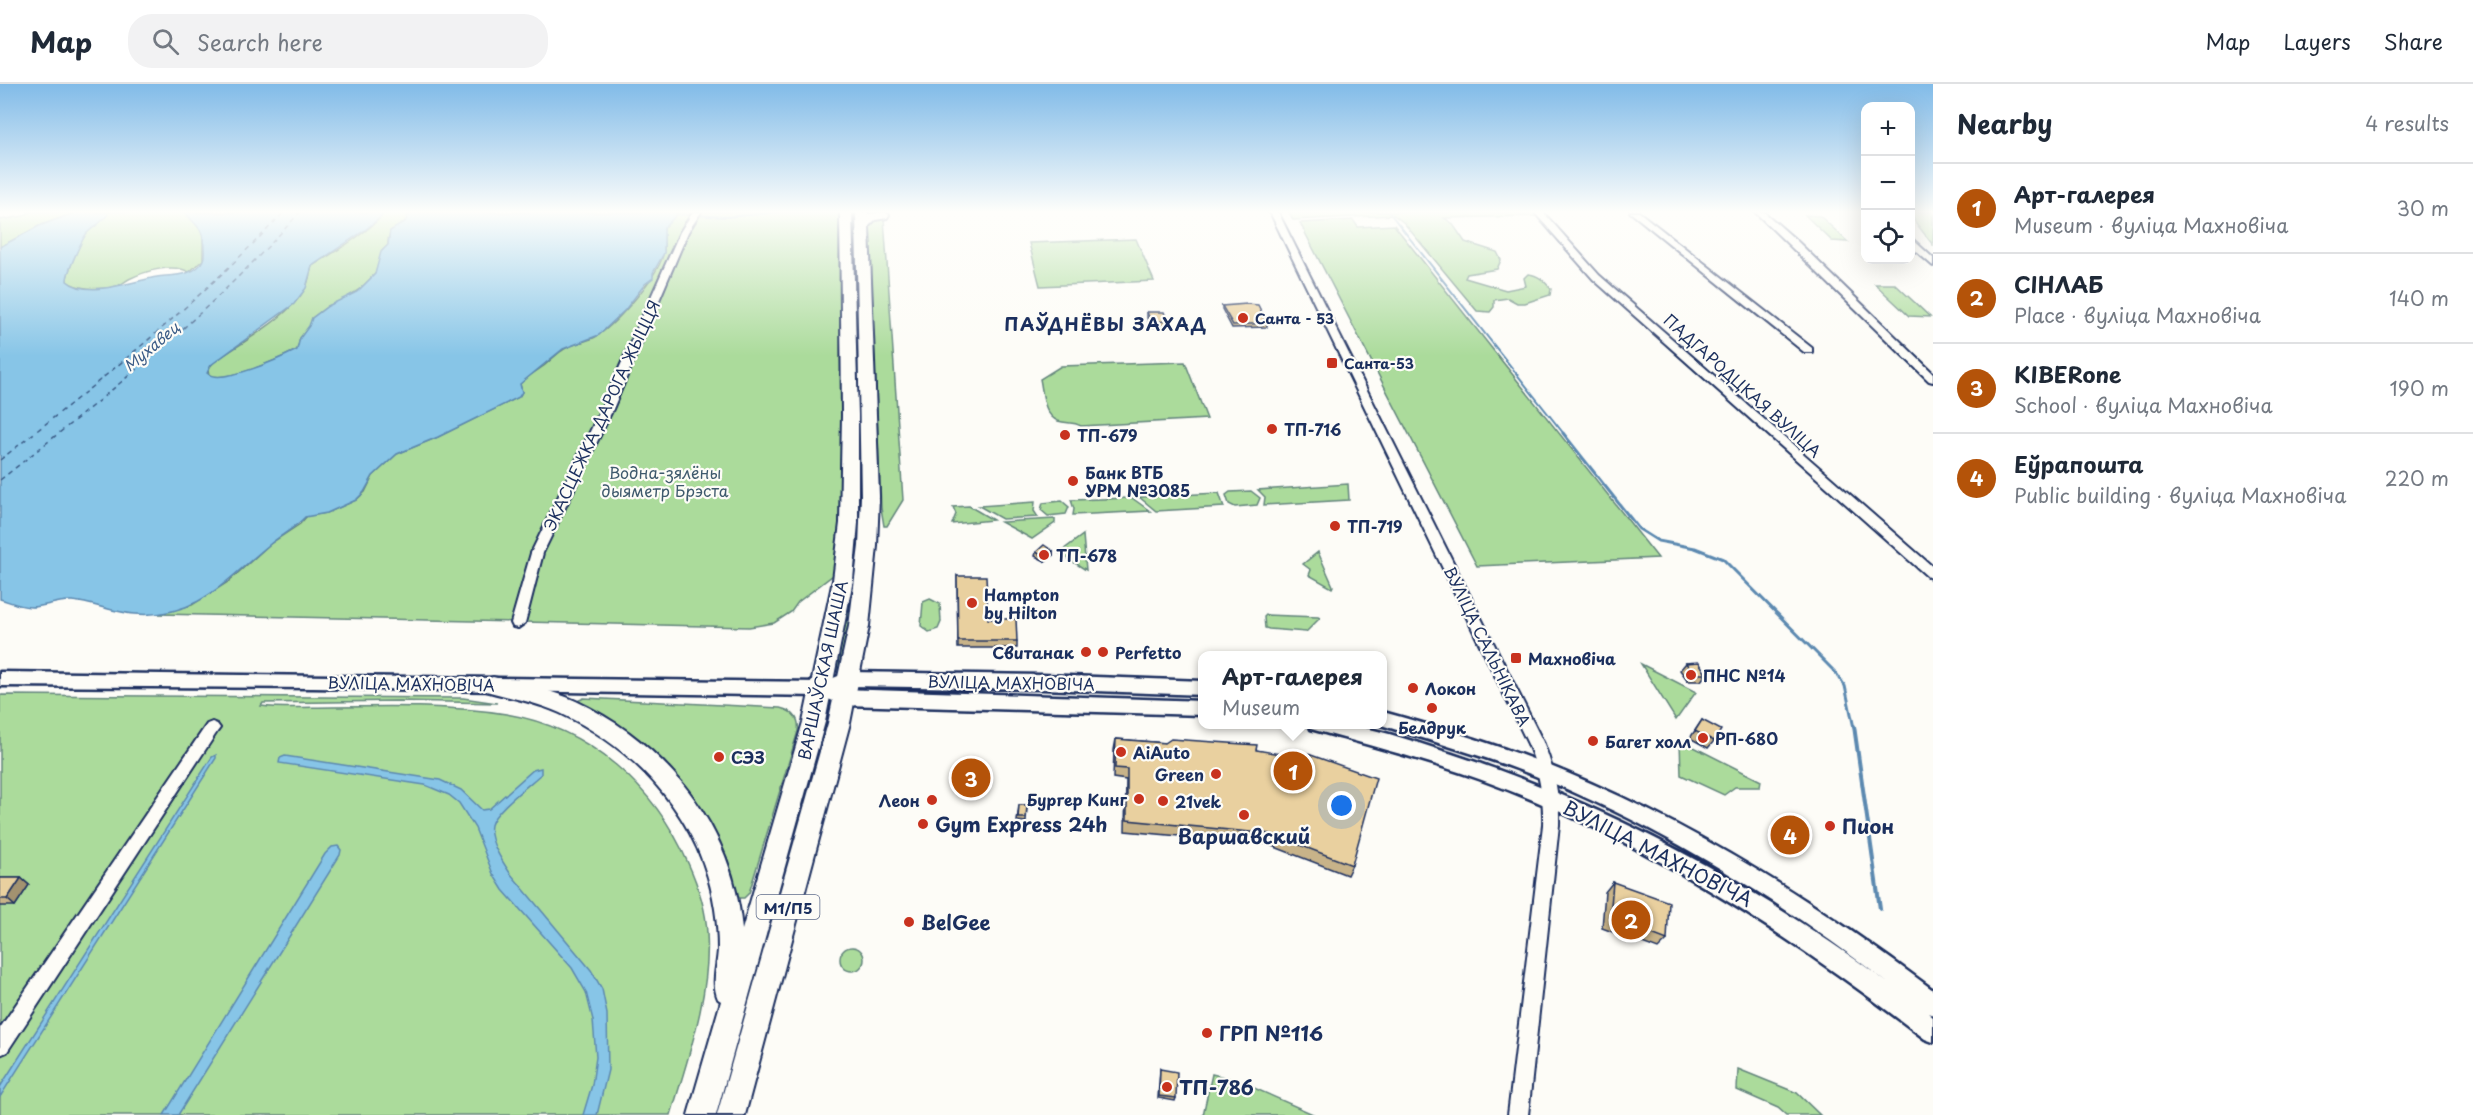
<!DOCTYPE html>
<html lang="en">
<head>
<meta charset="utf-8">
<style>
	:root { --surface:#fff; --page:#f2f2f3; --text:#1f2937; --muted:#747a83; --line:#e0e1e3; --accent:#b45309 }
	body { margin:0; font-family:"Playpen Sans",sans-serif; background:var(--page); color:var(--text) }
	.controls { position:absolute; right:18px; top:18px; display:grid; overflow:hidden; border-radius:12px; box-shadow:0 6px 24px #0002 }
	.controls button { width:54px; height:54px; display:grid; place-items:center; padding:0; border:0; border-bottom:2px solid var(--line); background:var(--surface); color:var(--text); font:30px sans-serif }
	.you { position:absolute; left:1342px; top:722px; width:21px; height:21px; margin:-15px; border:4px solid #fff; border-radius:50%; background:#1a73e8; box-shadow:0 0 0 9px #1a73e833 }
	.badge { display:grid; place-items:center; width:39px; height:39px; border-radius:50%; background:var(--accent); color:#fff; font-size:20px; font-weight:700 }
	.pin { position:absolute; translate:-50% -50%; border:3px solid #fff; box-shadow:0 2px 6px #0006 }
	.popup { position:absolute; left:1198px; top:567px; width:189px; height:78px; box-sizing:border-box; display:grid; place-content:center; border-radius:12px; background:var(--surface); filter:drop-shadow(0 2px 4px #0005); font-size:20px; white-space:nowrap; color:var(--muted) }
	.popup b { font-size:22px; color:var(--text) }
	.popup::after { content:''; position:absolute; left:50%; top:100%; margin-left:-12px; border:12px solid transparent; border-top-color:var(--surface) }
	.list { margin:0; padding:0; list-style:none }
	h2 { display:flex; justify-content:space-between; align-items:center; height:78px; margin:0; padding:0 24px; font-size:26px }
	h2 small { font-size:20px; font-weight:400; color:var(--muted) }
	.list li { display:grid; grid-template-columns:39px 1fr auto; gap:18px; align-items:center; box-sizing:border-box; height:90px; padding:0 24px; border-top:2px solid var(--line) }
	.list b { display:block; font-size:22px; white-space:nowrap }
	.list p { margin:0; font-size:20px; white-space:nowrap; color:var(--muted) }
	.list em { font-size:20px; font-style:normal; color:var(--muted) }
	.icon { flex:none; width:33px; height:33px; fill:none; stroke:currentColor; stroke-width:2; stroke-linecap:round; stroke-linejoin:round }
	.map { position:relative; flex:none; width:1933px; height:1031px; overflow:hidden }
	header { display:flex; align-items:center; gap:36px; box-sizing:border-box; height:84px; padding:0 30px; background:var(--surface); border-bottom:2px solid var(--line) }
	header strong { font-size:28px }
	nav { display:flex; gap:33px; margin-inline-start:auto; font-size:21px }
	.search { width:420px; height:54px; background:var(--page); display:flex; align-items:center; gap:15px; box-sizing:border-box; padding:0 21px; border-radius:24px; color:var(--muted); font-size:22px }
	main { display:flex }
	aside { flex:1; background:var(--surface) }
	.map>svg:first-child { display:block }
	.green { fill:#abdb9b; stroke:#63857c; stroke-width:1.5 }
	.water { fill:#87c5e7; stroke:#5c89b0; stroke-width:1.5 }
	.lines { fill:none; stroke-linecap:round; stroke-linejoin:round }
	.stream-far2 { stroke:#5c89b0; stroke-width:2 }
	.stream-far1 { stroke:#5c89b0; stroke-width:3 }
	.stream { stroke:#5c89b0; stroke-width:4 }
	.ferry { stroke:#3b5c87; stroke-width:1.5; stroke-dasharray:5 4.5; stroke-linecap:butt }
	.minor-casing { stroke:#1b2f5e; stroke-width:4 }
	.major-casing { stroke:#1b2f5e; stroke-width:5 }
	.highway-casing { stroke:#1b2f5e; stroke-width:4 }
	.minor { fill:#fdfcf7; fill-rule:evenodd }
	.major { fill:#fdfcf7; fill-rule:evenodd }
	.highway { fill:#fdfcf7; fill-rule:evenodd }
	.wall { fill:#c8b389; stroke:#1b2f5e; stroke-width:1.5 }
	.shaded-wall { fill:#a3926f; stroke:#1b2f5e; stroke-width:1.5 }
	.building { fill:#e9d09f; stroke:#1b2f5e; stroke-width:1.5 }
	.poi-dot { fill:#c8321e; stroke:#fdfcf7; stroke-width:2 }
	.labels { text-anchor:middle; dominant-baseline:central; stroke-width:4.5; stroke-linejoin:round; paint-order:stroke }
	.far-poi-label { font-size:14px; font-weight:bold; fill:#1b2f5e; stroke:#fdfcf7; text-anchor:start }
	.far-water-label { font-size:15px; font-style:italic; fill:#3b5c87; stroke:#fdfcf7 }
	.shield { fill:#fdfcf7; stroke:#5f6c8c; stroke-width:1.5 }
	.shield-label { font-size:15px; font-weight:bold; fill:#1b2f5e }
	.street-label { font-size:16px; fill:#1b2f5e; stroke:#fdfcf7 }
	.poi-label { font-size:16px; font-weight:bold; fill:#1b2f5e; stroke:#fdfcf7; text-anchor:start }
	.park-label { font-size:16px; fill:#3f5a6d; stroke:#fdfcf7 }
	.far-district-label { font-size:18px; font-weight:bold; letter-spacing:1.5px; fill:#1b2f5e; stroke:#fdfcf7 }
	.near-poi-label { font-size:20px; font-weight:bold; fill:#1b2f5e; stroke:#fdfcf7; text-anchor:start }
	.near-street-label { font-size:20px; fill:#1b2f5e; stroke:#fdfcf7 }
</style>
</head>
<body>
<header>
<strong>Map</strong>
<div class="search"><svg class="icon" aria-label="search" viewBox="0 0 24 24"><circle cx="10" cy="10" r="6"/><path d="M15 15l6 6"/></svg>Search here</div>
<nav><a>Map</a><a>Layers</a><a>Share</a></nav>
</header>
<main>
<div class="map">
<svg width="1933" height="1031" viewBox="0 0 1933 1031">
	<rect width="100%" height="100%" fill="#fdfcf7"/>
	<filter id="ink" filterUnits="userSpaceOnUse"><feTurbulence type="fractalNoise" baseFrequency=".0167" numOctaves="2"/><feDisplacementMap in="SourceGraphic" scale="12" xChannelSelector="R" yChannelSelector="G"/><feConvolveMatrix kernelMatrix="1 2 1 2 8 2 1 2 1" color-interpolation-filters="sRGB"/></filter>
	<g filter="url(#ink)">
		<g class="green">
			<polygon points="30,128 77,128 39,142 0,163 0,136 23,132"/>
			<path d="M109 128H185L203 148V176L189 188C173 179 145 187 129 195 125 197 121 201 117 202 103 206 77 206 67 197 66 190 83 152 88 148 95 141 104 137 109 128Z"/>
			<path d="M384 128H410C408 131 408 135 405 137 397 147 387 145 388 161L382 167 377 188 361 204 343 216 328 222 312 234 310 242 300 254 297 266C279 275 227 299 209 291L208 285 214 278C242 258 288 234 305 205 309 198 310 189 312 182 327 173 378 142 384 128Z"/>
			<path d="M679 128H842C846 248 851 369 837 488L798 518 791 528 774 539 749 543 158 530 192 521 228 498 270 460 300 440 307 432 327 429 356 416 365 408 373 392 397 370 438 353 519 313 522 308 520 300C524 293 538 287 545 281 551 276 556 270 563 266 573 259 587 258 597 252 618 238 661 189 664 167 665 159 663 151 664 144Z"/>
			<polygon points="851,128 857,128 859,302 857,257 855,250"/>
			<path d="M1289 128H1533L1536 132 1444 134 1452 139 1465 158 1497 168 1501 176 1497 185 1467 190 1465 194 1506 206 1526 202 1524 194 1528 190C1539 191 1544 197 1551 205L1550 211 1525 219H1517L1508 214 1494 216V223L1490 228 1477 227 1404 139 1394 131 1293 136Z"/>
			<polygon points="1911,128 1933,128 1933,161 1916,139"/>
			<polygon points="1805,131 1820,132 1848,158 1832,157"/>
			<polygon points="874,134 884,134 903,416 887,442 884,442 881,424 869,138"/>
			<polygon points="1353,136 1358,143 1394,141 1658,474 1477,482 1300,139"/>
			<polygon points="1136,155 1154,197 1040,202 1029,159"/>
			<polygon points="1875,200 1895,200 1930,233 1909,232"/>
			<path d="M1185 278 1207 335 1081 342C1073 337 1067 340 1058 337 1043 331 1043 308 1040 295L1061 282Z"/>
			<polygon points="856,334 859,334 859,385 863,407 857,496 841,587 839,588 836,582"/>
			<polygon points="1348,400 1349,416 1264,421 1265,413 1258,406"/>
			<polygon points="1251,407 1260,414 1257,421 1235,423 1229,420 1226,411 1230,408"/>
			<polygon points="1219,409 1224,423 1156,427 1139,413"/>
			<polygon points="1132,414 1150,427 1073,431 1074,425 1071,416"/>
			<polygon points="1062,417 1069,423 1066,430 1048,432 1041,426 1043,419"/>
			<polygon points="1035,418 1034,427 1038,433 1002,435 979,422"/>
			<polygon points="969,422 993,436 952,440 956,430 953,423"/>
			<polygon points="1055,435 1055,439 1032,455 1001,438"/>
			<polygon points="1083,451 1086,486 1059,469"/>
			<polygon points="1318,468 1333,502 1332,504 1309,491 1311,486 1303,480"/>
			<polygon points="930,515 940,520 941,538 938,545 929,548 921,542 923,518"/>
			<polygon points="1266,531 1318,533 1320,534 1306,548 1269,545 1265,544 1264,533"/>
			<polygon points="1641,580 1696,608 1676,636"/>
			<path d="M0 611 463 614 497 619 398 617 263 619 261 622C284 625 309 623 333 623 390 622 449 621 506 630 590 644 655 703 688 779 698 801 706 825 707 849 711 911 688 973 671 1031H0Z"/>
			<path d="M584 614 780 624C793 627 800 634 798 647L749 809 744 814H738L736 812C722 762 699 710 659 676 633 654 602 637 575 618Z"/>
			<polygon points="1680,656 1761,697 1760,703 1735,703 1724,711 1681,691"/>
			<circle cx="852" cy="875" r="12"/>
			<polygon points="1738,985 1797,1009 1820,1031 1786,1031 1778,1024 1737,1006"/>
			<polygon points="1212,990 1236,996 1315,1031 1203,1031"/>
		</g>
		<g class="water">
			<path d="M77 128H109C104 138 95 141 88 148 83 152 66 190 67 197 87 215 133 197 157 193 170 191 196 193 203 176 205 172 204 167 204 163 203 142 196 143 185 128H384L382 132 365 146 312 182 306 204 294 220 211 281 207 289C220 302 281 274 297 266L300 254 309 242 312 234 328 222 357 208 375 190 381 168 388 161 390 147 405 138 410 128H679L664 144V169L653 189V194L645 200 625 226 599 251 563 265 520 300 522 308 519 313 438 353 397 370 373 392 364 408 356 416 327 429 305 433C295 444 281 451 269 461 226 496 197 535 135 530 114 529 94 519 72 517 58 516 45 523 31 523 21 523 10 518 0 515V163L39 142Z"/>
			<polygon points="216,671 216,674 0,1013 0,1003 212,673"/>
			<path d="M285 672 440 696 461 706 482 726 489 725 533 686 541 684V690C529 701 494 727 491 741 488 756 502 777 510 789L591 886 602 905 607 930 608 986 597 1031H583L592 1001 596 973 593 936 586 908 572 884 503 806 493 790 475 744 459 719 449 711 425 701 279 679 280 674Z"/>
			<polygon points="338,762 341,766 340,771 178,1031 164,1031 325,770 332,763"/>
		</g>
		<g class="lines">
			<g class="stream-far2">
				<polyline points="1389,128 1564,350"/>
				<polyline points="676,130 726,133 781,128"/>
			</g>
			<polyline class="stream-far1" points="1563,349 1639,445 1658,457 1695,464 1723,475 1836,589 1845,602 1854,644"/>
			<polyline class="stream" points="1854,642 1880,825"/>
			<g class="ferry">
				<path d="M0 376C99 298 197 220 284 128"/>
				<path d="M0 396C106 312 210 229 300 128"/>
			</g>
			<g class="minor-casing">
				<g id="minor">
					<polygon points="693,128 701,128 688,148 613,325 543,469 525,539 518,544 513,543 511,539 531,469 601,325 680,148"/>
					<path d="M1270 128H1278L1544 660C1554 686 1560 712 1559 741L1528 1031H1508L1543 741C1544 713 1539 686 1528 660Z"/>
					<polygon points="1534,128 1543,128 1599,191 1933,483 1933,495 1928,493 1593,195"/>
					<polygon points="1630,128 1639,128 1812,264 1812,268 1804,268"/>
					<polygon points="1755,128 1764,128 1797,157 1933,289 1933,298 1929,297"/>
					<polygon points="1910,153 1933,174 1933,182 1910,162"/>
					<polygon points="212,638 217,640 220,644 217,648 7,968 0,971 0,944 207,640"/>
				</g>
			</g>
			<g class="major-casing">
				<g id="major">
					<polygon points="0,588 822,598 828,600 831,595 848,588 1042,591 1203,597 1203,611 1042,605 850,602 841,605 1203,617 1203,631 844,621 820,612 313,604 0,602"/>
					<path d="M1383 628C1445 645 1506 663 1565 688 1698 743 1819 820 1933 906V931L1928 929 1933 933V958L1925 955C1788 850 1643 754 1479 695 1426 676 1372 662 1318 647L1311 645 1309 640C1322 640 1337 639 1350 641 1386 647 1421 660 1455 671 1610 722 1757 802 1888 899 1780 816 1660 742 1533 691 1482 671 1430 657 1378 640H1383Z"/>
				</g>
			</g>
			<g class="highway-casing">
				<g id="highway">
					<path d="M840 128H852L858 331V439L853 496 825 638 716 1031H688L721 917 718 915C711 899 717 883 718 866 718 853 717 838 715 825 702 737 639 666 560 629 536 618 510 614 486 607L482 601 486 595 493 593C521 600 550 605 576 617 667 660 734 744 742 846L803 638 833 496 840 439 842 331Z"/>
					<polygon points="856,128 868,128 868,130 885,128 889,131 887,134 875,136 869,142 879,412 877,462 869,542 850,639 745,1031 717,1031 828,639 849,542 859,462 861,412"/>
				</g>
			</g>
			<use href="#minor" class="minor"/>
			<use href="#major" class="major"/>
			<use href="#highway" class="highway"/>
		</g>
		<g class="wall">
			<polygon points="1222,222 1267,239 1267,243 1232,244 1222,225"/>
			<polygon points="1147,228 1168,237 1168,243 1150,243 1147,234"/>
			<polygon points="1053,467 1053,471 1045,477 1035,472 1036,468"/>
			<polygon points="957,492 988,535 1017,557 1017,564 958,564"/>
			<polygon points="1686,579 1706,590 1701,597 1688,597 1680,586"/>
			<polygon points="1702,636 1714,657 1708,664 1690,654"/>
			<polygon points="1116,655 1256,666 1305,678 1308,670 1352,781 1347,791 1267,760 1125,747 1126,696 1113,694 1114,666"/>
			<polygon points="1019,721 1027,721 1026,738 1017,737"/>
			<polygon points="0,794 21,794 29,801 15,822 0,822"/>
			<polygon points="1613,798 1667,856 1658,865 1602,844 1605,808"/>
			<polygon points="1160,985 1176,1014 1175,1017 1158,1014"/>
		</g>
		<g class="shaded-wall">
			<polygon points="1053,467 1053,471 1045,477 1045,473"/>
			<polygon points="21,794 29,801 15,822 7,815"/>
		</g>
		<g class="building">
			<polygon points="1247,220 1258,221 1267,239 1233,241 1222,222"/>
			<polygon points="1147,228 1164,228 1168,237 1151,238"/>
			<polygon points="1044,461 1053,467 1045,473 1036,468"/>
			<polygon points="957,492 986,492 988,535 1016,535 1017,557 958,557"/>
			<polygon points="1699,578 1706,590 1693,590 1686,579"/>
			<polygon points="1702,636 1721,646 1714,657 1695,647"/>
			<polygon points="1116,655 1165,659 1171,655 1257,661 1256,666 1280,670 1306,678 1308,670 1376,694 1352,781 1271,750 1127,736 1127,685 1115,684"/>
			<polygon points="1019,721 1027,721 1026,734 1018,734"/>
			<polygon points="0,794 21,794 7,815 0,815"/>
			<polygon points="1613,798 1669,818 1667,856 1610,834"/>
			<polygon points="1160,985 1177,988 1176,1014 1159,1012"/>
		</g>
	</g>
	<linearGradient id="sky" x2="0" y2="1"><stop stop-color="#81bbe8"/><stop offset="0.47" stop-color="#fefefb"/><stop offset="1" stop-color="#fefefb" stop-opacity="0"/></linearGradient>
	<rect width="1933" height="272" fill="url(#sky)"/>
	<g class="poi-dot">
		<circle cx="1243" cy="234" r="6"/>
		<rect x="1326" y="273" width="12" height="12" rx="3"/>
		<circle cx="1272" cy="345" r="6"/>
		<circle cx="1065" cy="351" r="6"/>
		<circle cx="1073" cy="397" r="6"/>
		<circle cx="1335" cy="442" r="6"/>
		<circle cx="1044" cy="471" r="6"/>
		<circle cx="972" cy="519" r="6"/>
		<circle cx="1086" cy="568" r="6"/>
		<circle cx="1103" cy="568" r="6"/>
		<rect x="1510" y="568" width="12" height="12" rx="3"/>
		<circle cx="1691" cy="591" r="6"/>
		<circle cx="1413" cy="604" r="6"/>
		<circle cx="1432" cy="624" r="6"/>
		<circle cx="1703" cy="654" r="6"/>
		<circle cx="1593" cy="657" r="6"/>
		<circle cx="1121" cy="668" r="6"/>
		<circle cx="719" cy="673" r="6"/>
		<circle cx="1216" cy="690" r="6"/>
		<circle cx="1139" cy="715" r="6"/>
		<circle cx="932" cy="716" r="6"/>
		<circle cx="1163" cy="717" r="6"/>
		<circle cx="1244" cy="731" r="6"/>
		<circle cx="923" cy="740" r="6"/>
		<circle cx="1830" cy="742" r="6"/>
		<circle cx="909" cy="838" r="6"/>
		<circle cx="1207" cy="949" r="6"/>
		<circle cx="1167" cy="1003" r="6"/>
	</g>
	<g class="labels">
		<g class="far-poi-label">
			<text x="1255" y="234">Санта - 53</text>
			<text x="1344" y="279">Санта-53</text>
		</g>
		<g class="far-water-label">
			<text transform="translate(151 262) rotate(-40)">Мухавец</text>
		</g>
		<rect class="shield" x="756.5" y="811" width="63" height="24" rx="4.5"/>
		<g class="shield-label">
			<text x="788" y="823">М1/П5</text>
		</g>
		<g class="street-label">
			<text transform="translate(1743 301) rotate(42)">ПАДГАРОДЦКАЯ ВУЛІЦА</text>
			<text transform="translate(601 331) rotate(-65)">ЭКАСЦЕЖКА ДАРОГА ЖЫЦЦЯ</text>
			<text transform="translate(1488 562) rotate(64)">ВУЛІЦА САЛЬНІКАВА</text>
			<text transform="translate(822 586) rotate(-78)">ВАРШАЎСКАЯ ШАША</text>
			<text transform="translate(1011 598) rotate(1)">ВУЛІЦА МАХНОВІЧА</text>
			<text transform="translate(411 599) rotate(1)">ВУЛІЦА МАХНОВІЧА</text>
		</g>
		<g class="poi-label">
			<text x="1284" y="345">ТП-716</text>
			<text x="1077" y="351">ТП-679</text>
			<text x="1085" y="388">Банк ВТБ<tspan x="1085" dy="18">УРМ №3085</tspan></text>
			<text x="1347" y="442">ТП-719</text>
			<text x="1056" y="471">ТП-678</text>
			<text x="984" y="510">Hampton<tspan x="984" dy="18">by Hilton</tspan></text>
			<text x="1074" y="568" text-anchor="end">Свитанак</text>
			<text x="1115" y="568">Perfetto</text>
			<text x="1528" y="574">Махновіча</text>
			<text x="1703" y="591">ПНС №14</text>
			<text x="1425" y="604">Локон</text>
			<text x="1432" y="643" text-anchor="middle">Белдрук</text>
			<text x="1715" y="654">РП-680</text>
			<text x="1605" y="657">Багет холл</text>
			<text x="1133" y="668">AiAuto</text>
			<text x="731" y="673">СЭЗ</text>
			<text x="1204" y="690" text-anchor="end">Green</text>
			<text x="1127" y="715" text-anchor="end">Бургер Кинг</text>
			<text x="920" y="716" text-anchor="end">Леон</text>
			<text x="1175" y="717">21vek</text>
		</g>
		<g class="park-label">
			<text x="665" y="388">Водна-зялёны<tspan x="665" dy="18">дыяметр Брэста</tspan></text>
		</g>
		<g class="far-district-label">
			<text x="1106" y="239">ПАЎДНЁВЫ ЗАХАД</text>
		</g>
		<g class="near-poi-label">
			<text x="935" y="740">Gym Express 24h</text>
			<text x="1842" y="742">Пион</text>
			<text x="1244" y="752" text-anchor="middle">Варшавский</text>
			<text x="921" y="838">BelGee</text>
			<text x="1219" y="949">ГРП №116</text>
			<text x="1179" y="1003">ТП-786</text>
		</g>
		<g class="near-street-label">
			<text transform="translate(1658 769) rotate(27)">ВУЛІЦА МАХНОВІЧА</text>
		</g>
	</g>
</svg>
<div class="controls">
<button>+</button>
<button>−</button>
<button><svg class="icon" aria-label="locate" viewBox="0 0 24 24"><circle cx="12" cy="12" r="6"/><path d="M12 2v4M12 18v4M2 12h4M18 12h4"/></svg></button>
</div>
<div class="you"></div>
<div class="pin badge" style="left:1293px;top:687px">1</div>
<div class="popup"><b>Арт-галерея</b>Museum</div>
<div class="pin badge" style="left:1631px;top:836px">2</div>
<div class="pin badge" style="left:971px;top:694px">3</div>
<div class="pin badge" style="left:1790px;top:751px">4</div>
</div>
<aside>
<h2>Nearby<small>4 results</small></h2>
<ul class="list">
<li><span class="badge">1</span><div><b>Арт-галерея</b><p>Museum · вуліца Махновіча</p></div><em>30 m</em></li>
<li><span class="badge">2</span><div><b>СІНЛАБ</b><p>Place · вуліца Махновіча</p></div><em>140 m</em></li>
<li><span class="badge">3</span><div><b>KIBERone</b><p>School · вуліца Махновіча</p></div><em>190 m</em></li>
<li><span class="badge">4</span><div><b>Еўрапошта</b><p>Public building · вуліца Махновіча</p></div><em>220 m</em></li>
</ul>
</aside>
</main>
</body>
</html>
